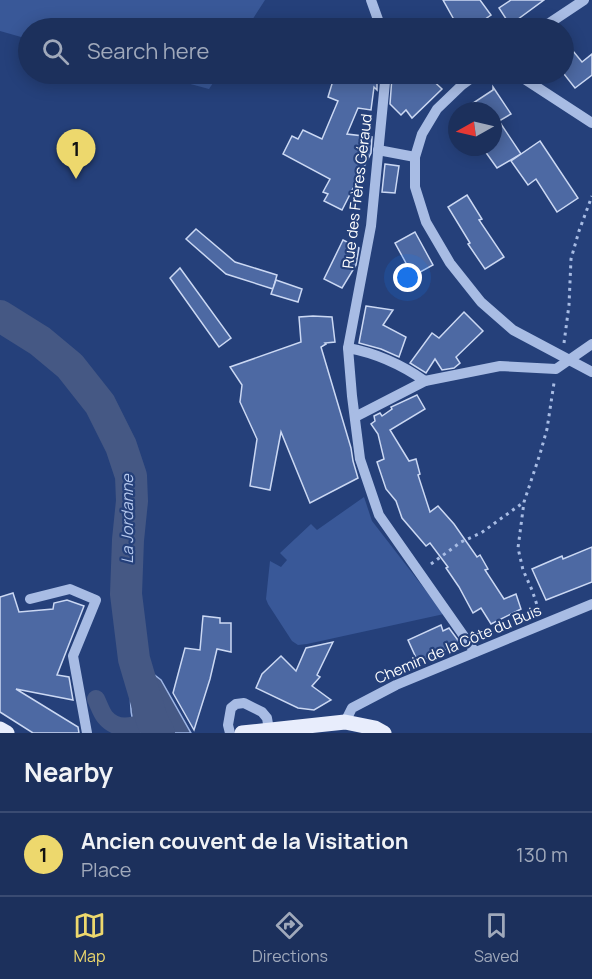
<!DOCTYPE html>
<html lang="en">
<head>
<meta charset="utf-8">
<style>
	:root { --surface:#1c305c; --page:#293c65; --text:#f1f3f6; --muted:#a0a9bb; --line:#3a4b72; --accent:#edd86d }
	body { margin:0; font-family:Manrope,sans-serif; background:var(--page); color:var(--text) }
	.compass { position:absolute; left:448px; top:102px; width:54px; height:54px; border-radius:50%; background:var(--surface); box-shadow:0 3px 15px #0003; rotate:262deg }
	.you { position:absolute; left:408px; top:278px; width:21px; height:21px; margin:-15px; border:4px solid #fff; border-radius:50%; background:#1a73e8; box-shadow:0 0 0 9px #1a73e833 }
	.badge { display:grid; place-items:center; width:39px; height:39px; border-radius:50%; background:var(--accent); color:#111; font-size:20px; font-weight:700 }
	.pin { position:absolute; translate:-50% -50px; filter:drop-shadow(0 2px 3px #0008) }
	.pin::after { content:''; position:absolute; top:32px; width:21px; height:18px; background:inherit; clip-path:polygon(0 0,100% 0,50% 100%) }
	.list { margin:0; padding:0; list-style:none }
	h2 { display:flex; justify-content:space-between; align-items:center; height:78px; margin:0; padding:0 24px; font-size:26px }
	h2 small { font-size:20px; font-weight:400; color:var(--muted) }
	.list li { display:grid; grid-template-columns:39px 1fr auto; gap:18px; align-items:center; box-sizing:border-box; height:84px; padding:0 24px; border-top:2px solid var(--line) }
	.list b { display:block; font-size:22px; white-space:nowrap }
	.list p { margin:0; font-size:20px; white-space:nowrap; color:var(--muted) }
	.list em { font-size:20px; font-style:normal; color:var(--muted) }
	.icon { flex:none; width:33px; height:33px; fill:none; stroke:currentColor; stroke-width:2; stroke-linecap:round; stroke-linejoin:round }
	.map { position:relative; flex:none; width:592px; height:733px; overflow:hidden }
	.search { position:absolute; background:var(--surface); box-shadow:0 3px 15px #0003; left:18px; right:18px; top:18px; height:66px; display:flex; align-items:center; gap:15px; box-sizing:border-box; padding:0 21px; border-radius:33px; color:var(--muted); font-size:22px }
	.sheet { height:162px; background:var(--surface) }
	nav { display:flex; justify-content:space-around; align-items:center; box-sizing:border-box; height:84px; border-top:2px solid var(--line); background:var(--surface); font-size:16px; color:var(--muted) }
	nav a { display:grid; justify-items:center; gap:3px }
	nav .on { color:var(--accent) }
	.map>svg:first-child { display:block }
	.green { fill:#395898 }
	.water { fill:#455884; stroke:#9db5e5; stroke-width:1.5 }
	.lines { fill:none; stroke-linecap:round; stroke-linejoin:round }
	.canal { stroke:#455884; stroke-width:18 }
	.river { stroke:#455884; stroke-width:32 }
	.building { fill:#4d69a3; stroke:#cbd8f3; stroke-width:1.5 }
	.path { stroke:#a8bce4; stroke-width:3; stroke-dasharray:3 4.5; stroke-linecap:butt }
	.minor { stroke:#a8bce4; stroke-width:10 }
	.major { stroke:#e8edfc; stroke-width:15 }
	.labels { text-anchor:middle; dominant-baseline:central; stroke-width:4.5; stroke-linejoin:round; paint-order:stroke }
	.street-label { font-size:15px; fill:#fff; stroke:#25407a }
	.water-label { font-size:16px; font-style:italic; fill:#b3c6ec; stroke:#25407a }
</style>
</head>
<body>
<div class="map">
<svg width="592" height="733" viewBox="0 0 592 733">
	<rect width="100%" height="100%" fill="#25407a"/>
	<g class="green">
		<polygon points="0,0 265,0 247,28 28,28 28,39 0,31"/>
		<polygon points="153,74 219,74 209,89"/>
		<polygon points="364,497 372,521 444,614 307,644 298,645 292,641 268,604 266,599 270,561 281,567 287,560 280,553 311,524 317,530"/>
	</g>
	<path class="water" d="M134 659 161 680 191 733H137C126 710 132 683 134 659Z"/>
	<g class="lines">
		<path class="canal" d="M96 699C99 705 101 712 105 717 118 733 136 725 152 720"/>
		<polyline class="river" points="0,316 40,341 70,366 100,404 121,446 131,476 132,501 128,540 126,594 134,659 152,720 159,733"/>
	</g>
	<g class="building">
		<polygon points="443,0 480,0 491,15 472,28 465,20 457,25"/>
		<polygon points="511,0 544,0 510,25 499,8"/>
		<polygon points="564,40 582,62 592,54 592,75 575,88 564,74"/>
		<polygon points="335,74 368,74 367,78 377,77 377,90 374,87 371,110 358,108 347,134 372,137 371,153 342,210 324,201 328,194 323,192 330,179 283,154 292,136 298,139 303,130 322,139 338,101 328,97"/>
		<polygon points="409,74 426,74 442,89 412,118 406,110 401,115 390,104 392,77 406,76"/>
		<polygon points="493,87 511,114 499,121 521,154 497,168 482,147 493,147 493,111 461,111 493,90"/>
		<polygon points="540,141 578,198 557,212 536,179 528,185 511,161"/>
		<polygon points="385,164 399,166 395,193 382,192"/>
		<polygon points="467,195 482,219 479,220 504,257 485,269 468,244 470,243 448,207"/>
		<polygon points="196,229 235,262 277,275 273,289 226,274 186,239"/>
		<polygon points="415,232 433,265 413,276 395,243"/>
		<polygon points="343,240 359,248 356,265 342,288 324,279"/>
		<polygon points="180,268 231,338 219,347 170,278"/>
		<polygon points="276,280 302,289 298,302 271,294"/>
		<polygon points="366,306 393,310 383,325 406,337 399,357 381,349 359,343"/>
		<polygon points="464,312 483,331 456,357 460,363 454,368 442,370 435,359 426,373 410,363 432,333 439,338"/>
		<polygon points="313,316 332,317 335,342 325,343 326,344 321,347 351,448 353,461 358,478 310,503 281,432 270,490 250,486 257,439 240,402 242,385 230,367 301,342 299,317"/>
		<polygon points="417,395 425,409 390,430 409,461 416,459 420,474 418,475 430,512 438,506 454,524 477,557 480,555 488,569 485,570 504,599 516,594 521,609 491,624 481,608 473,613 459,587 446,568 448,567 430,543 426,546 402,518 396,501 386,489 377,462 384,459 378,434 371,424 375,421 374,416 380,413 382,416 392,409 391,407"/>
		<polygon points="592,547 592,582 546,600 532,569 562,556 563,559"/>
		<polygon points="13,593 19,612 53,609 54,603 67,600 84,606 57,675 69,677 73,700 16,689 78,727 79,733 33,733 0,712 0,597"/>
		<polygon points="203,616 220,618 220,623 231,623 231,652 217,649 210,679 194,730 173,693 185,648 200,650"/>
		<polygon points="441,625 443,631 449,628 460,643 418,662 408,640"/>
		<polygon points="333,642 317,675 320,677 312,686 331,700 314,710 298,708 256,688 262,674 281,656 296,671 306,648"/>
	</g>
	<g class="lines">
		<g class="path">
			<polyline points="564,343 569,305 571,259 579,231 592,196"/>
			<polyline points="431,564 461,542 481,533 524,502"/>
			<polyline points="539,611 532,590 523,570 518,548 524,502 540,454 547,429 554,383"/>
		</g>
		<g class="minor">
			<polyline points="371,0 381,28"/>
			<polyline points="542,28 584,0"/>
			<polyline points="384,74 385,82 371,226 348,348 352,396 360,459 379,515 475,652"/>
			<polyline points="477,74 462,85 437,109 422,134 415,157 415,187 426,222 450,263 481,302 513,330 592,372"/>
			<polyline points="520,74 526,80 592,123"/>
			<polyline points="378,150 415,157"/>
			<path d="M348 348C376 353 402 365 425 381L355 417"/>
			<polyline points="425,381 500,366 556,369 592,344"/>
			<polyline points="30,599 70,589 96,600 73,656 87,733"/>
			<polyline points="345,722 352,708 396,685 592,604"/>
			<polyline points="230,733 228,725 231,708 236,704 244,703 262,712 267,718 269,730"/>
		</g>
		<g class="major">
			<polyline points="0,729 7,733"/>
			<polyline points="242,733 345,722 375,728 384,733"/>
		</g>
	</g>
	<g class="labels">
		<g class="street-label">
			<text transform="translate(357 191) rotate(-83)">Rue des Frères Géraud</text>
			<text transform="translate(458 644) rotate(-23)">Chemin de la Côte du Buis</text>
		</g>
		<g class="water-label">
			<text transform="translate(127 519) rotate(-90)">La Jordanne</text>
		</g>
	</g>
</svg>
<svg class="compass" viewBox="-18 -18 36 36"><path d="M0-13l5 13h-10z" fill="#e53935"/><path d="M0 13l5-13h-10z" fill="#a0a9bb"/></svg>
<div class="you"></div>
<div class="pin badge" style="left:76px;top:179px">1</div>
<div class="search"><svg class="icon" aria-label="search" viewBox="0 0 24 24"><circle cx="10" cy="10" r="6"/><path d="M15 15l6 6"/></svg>Search here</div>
</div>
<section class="sheet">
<h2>Nearby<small></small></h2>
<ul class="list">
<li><span class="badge">1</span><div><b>Ancien couvent de la Visitation</b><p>Place</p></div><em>130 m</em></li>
</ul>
</section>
<nav>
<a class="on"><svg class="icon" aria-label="map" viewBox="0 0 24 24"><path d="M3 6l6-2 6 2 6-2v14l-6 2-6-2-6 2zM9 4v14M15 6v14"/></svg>Map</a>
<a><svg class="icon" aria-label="directions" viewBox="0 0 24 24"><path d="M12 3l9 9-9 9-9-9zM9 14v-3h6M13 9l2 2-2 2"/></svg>Directions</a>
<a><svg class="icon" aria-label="saved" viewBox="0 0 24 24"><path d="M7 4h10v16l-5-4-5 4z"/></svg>Saved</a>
</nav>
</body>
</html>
